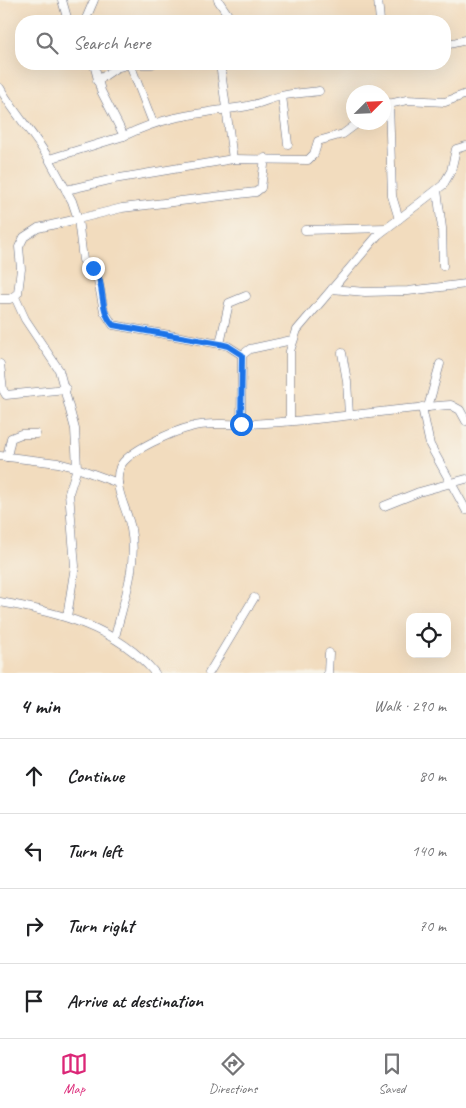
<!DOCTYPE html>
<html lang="en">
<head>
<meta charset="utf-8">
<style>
	:root { --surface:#fff; --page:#f6f6f6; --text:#202124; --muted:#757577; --line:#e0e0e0; --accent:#db2777 }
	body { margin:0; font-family:Caveat,sans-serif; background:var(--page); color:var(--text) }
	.controls { position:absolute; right:15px; bottom:15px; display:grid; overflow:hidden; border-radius:10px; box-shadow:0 5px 20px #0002 }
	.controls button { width:45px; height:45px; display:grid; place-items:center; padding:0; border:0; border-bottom:1px solid var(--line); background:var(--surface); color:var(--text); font:25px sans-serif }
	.compass { position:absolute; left:346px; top:85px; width:45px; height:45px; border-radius:50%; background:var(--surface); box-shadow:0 5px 20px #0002; rotate:66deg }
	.stop { position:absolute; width:15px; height:15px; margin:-11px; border:4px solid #1a73e8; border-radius:50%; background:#fff }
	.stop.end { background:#1a73e8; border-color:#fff; box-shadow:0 1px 5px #0008 }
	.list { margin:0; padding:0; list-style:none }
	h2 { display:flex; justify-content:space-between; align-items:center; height:65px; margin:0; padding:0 20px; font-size:21px }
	h2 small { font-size:16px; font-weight:400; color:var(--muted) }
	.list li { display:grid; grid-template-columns:32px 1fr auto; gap:15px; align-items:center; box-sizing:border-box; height:75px; padding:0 20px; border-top:1px solid var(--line) }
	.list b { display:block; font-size:19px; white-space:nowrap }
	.list em { font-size:16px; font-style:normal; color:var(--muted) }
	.icon { flex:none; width:28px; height:28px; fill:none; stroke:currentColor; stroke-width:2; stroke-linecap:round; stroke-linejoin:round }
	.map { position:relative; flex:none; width:466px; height:673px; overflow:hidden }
	.search { position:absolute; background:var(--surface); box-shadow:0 5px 20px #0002; left:15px; right:15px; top:15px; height:55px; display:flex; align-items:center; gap:12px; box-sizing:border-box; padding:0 18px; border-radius:20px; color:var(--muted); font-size:19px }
	.sheet { height:365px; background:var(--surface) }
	nav { display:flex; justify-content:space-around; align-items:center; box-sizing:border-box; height:70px; border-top:1px solid var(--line); background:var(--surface); font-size:14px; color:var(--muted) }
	nav a { display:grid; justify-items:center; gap:2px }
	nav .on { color:var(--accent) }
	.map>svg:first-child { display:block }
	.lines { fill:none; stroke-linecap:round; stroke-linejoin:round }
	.minor-casing { stroke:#666c80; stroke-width:9 }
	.minor { stroke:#fff; stroke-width:8 }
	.route { stroke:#1a73e8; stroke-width:6 }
</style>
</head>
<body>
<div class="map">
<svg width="466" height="673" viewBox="0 0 466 673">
	<rect width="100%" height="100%" fill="#f7f3e8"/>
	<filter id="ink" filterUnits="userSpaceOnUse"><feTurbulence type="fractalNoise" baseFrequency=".02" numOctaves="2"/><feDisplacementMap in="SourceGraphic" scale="10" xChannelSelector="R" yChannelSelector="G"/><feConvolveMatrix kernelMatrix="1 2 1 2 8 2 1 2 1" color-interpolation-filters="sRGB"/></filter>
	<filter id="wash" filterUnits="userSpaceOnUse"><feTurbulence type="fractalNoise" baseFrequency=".0096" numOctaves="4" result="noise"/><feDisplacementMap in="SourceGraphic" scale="20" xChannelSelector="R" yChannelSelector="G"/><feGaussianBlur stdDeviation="1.12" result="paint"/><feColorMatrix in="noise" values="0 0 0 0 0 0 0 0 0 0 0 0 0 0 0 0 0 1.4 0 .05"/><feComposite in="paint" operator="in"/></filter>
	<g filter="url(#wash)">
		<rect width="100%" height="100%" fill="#f2dcbe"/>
	</g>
	<g filter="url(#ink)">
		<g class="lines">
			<g class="minor-casing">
				<g id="minor">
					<polyline points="62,0 68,21"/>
					<polyline points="218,0 232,21"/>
					<polyline points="378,0 380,21"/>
					<polyline points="85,21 94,0"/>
					<polyline points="445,45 466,40"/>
					<polyline points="130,64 153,123"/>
					<polyline points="131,64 152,64"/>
					<polyline points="220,64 233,159"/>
					<polyline points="97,81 116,68 130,64"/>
					<path d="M0 88C14 113 34 134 49 159L124 136 101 91 94 64"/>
					<polyline points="282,96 288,144"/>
					<polyline points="389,103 392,196 399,219"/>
					<polyline points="384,105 407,100 445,102 466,94"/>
					<path d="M124 136C170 114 200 114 248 106 259 104 269 99 281 96 293 93 307 93 319 91"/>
					<polyline points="49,159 72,201 78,219 122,208 256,192 261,188 265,158"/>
					<polyline points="66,190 114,179 233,159 308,160 314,154 318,141 343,134 359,122"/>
					<polyline points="437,190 442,228 443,266"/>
					<polyline points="305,230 387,228"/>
					<polyline points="332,289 365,292 408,291 466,284"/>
					<polyline points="15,297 25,319 59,370 75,429 77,468 69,493 75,566 67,617"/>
					<polyline points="0,299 10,299 18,293 21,269 19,247 24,237 38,228 78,219 83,260 96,270 104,311 113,325 220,344 228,346 242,355"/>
					<polyline points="220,344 229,303 246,296"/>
					<polyline points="342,353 347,381 349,415"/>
					<polyline points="0,364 3,390 6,395 66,389"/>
					<polyline points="422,407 430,445 466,510"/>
					<polyline points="428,407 440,364"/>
					<polyline points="290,421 290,351 297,330 378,235 443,185 451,171 456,149 466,146"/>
					<polyline points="241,424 242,355 250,349 292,340"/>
					<polyline points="0,456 58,463 77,468 118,483"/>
					<polyline points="7,457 11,438 21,434 36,434"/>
					<polyline points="384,506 419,492 466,479"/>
					<path d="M0 602C57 612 117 627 155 673"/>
					<path d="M115 637C123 603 138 565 131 529 128 510 112 487 120 467 127 451 174 431 191 427 207 422 223 425 240 424 254 424 267 423 281 422 338 418 394 409 451 405L460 410 466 421"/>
					<polyline points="209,673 254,598"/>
					<polyline points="328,673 329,653"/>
				</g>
			</g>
			<use href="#minor" class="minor"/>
		</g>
	</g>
	<g class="lines" filter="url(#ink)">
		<path class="route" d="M93 268C106 281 98 309 113 325L220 344 228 346 242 355 241 424"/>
	</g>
</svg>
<div class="controls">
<button><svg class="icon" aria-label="locate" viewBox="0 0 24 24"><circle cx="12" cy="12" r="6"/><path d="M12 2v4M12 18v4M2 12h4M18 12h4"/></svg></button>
</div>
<svg class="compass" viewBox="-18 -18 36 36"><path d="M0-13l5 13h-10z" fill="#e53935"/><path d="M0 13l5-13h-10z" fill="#757577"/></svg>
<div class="stop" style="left:241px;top:424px"></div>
<div class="stop end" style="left:93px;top:268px"></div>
<div class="search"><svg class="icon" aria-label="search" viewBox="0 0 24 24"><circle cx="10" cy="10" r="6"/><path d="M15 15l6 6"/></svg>Search here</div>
</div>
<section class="sheet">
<h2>4 min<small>Walk · 290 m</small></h2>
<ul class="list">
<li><svg class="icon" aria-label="ahead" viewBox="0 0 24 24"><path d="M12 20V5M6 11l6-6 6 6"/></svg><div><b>Continue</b></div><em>80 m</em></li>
<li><svg class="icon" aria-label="left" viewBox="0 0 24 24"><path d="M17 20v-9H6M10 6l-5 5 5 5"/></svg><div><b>Turn left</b></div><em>140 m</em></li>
<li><svg class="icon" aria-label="right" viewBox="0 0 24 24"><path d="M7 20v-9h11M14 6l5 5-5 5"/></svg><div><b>Turn right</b></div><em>70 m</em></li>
<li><svg class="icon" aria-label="arrive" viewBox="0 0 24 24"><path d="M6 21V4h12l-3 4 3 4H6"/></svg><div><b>Arrive at destination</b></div></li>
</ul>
</section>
<nav>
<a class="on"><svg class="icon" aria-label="map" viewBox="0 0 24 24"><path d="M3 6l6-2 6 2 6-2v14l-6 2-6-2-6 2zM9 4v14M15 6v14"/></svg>Map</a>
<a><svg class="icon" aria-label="directions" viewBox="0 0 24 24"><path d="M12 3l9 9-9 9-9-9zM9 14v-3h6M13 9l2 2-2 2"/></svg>Directions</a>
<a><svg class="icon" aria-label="saved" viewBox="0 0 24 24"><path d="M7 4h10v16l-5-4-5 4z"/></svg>Saved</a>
</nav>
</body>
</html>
